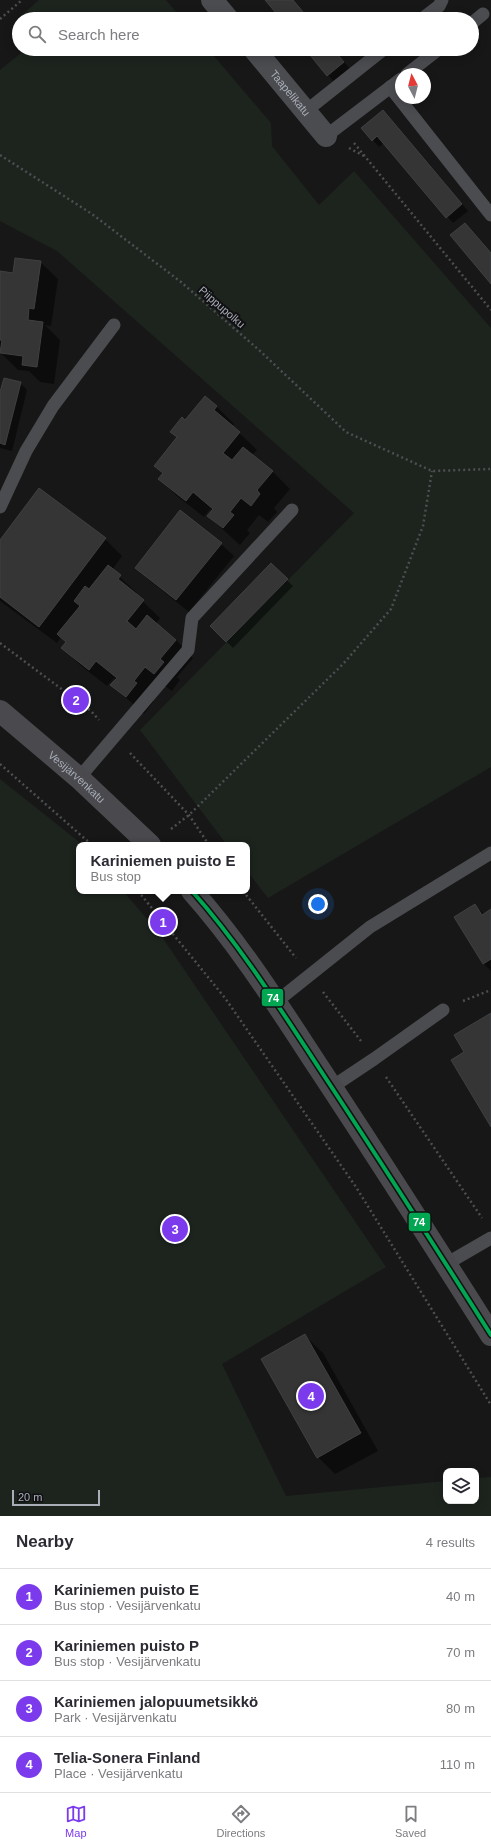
<!DOCTYPE html>
<html lang="en">
<head>
<meta charset="utf-8">
<style>
	:root { --surface:#fff; --page:#f7f7f7; --text:#2b2b33; --muted:#7c7c81; --line:#e1e1e2; --accent:#7c3aed }
	body { margin:0; font-family:Arial,sans-serif; background:var(--page); color:var(--text) }
	.controls { position:absolute; right:12px; bottom:12px; display:grid; overflow:hidden; border-radius:8px; box-shadow:0 2px 10px #0003 }
	.controls button { width:36px; height:36px; display:grid; place-items:center; padding:0; border:0; border-bottom:1px solid var(--line); background:var(--surface); color:var(--text); font:20px sans-serif }
	.compass { position:absolute; left:395px; top:68px; width:36px; height:36px; border-radius:50%; background:var(--surface); box-shadow:0 2px 10px #0003; rotate:353deg }
	.scale { position:absolute; left:12px; bottom:10px; width:88px; box-sizing:border-box; padding-left:4px; border:2px solid #a8adb8; border-top:0; font-size:11px; line-height:14px; white-space:nowrap; color:#a8adb8; -webkit-text-stroke:3px #111113; paint-order:stroke }
	.you { position:absolute; left:318px; top:904px; width:14px; height:14px; margin:-10px; border:3px solid #fff; border-radius:50%; background:#1a73e8; box-shadow:0 0 0 6px #1a73e833 }
	.badge { display:grid; place-items:center; width:26px; height:26px; border-radius:50%; background:var(--accent); color:#fff; font-size:13px; font-weight:700 }
	.pin { position:absolute; translate:-50% -50%; border:2px solid #fff; box-shadow:0 1px 4px #0006 }
	.popup { position:absolute; left:76px; top:842px; width:174px; height:52px; box-sizing:border-box; display:grid; place-content:center; border-radius:8px; background:var(--surface); filter:drop-shadow(0 1px 3px #0005); font-size:13px; white-space:nowrap; color:var(--muted) }
	.popup b { font-size:15px; color:var(--text) }
	.popup::after { content:''; position:absolute; left:50%; top:100%; margin-left:-8px; border:8px solid transparent; border-top-color:var(--surface) }
	.list { margin:0; padding:0; list-style:none }
	h2 { display:flex; justify-content:space-between; align-items:center; height:52px; margin:0; padding:0 16px; font-size:17px }
	h2 small { font-size:13px; font-weight:400; color:var(--muted) }
	.list li { display:grid; grid-template-columns:26px 1fr auto; gap:12px; align-items:center; box-sizing:border-box; height:56px; padding:0 16px; border-top:1px solid var(--line) }
	.list b { display:block; font-size:15px; white-space:nowrap }
	.list p { margin:0; font-size:13px; white-space:nowrap; color:var(--muted) }
	.list em { font-size:13px; font-style:normal; color:var(--muted) }
	.icon { flex:none; width:22px; height:22px; fill:none; stroke:currentColor; stroke-width:2; stroke-linecap:round; stroke-linejoin:round }
	.map { position:relative; flex:none; width:491px; height:1516px; overflow:hidden }
	.search { position:absolute; background:var(--surface); box-shadow:0 2px 10px #0003; left:12px; right:12px; top:12px; height:44px; display:flex; align-items:center; gap:10px; box-sizing:border-box; padding:0 14px; border-radius:22px; color:var(--muted); font-size:15px }
	.sheet { height:276px; background:var(--surface) }
	nav { display:flex; justify-content:space-around; align-items:center; box-sizing:border-box; height:56px; border-top:1px solid var(--line); background:var(--surface); font-size:11px; color:var(--muted) }
	nav a { display:grid; justify-items:center; gap:2px }
	nav .on { color:var(--accent) }
	.map>svg:first-child { display:block }
	.green { fill:#1d241e }
	.shadow { fill:#0007 }
	.building { fill:#353536; stroke:#3f4043 }
	.lines { fill:none; stroke-linecap:round; stroke-linejoin:round }
	.path { stroke:#4d4e52; stroke-width:2.5; stroke-dasharray:2 3; stroke-linecap:butt }
	.lane { stroke:#4b4c50; stroke-width:13 }
	.street { stroke:#4b4c50; stroke-width:22 }
	.secondary { stroke:#4a4a4e; stroke-width:22 }
	.bus-1-casing { stroke:#111113; stroke-width:7 }
	.bus-1 { stroke:#00a651; stroke-width:4 }
	.labels { text-anchor:middle; dominant-baseline:central; stroke-width:4; stroke-linejoin:round; paint-order:stroke }
	.street-label { font-size:11px; fill:#a8adb8; stroke:#111113 }
	.line-badge { stroke:#111113; stroke-width:1.5 }
	.badge-label { font-size:11px; text-anchor:middle; font-weight:bold; fill:#fff }
</style>
</head>
<body>
<div class="map">
<svg width="491" height="1516" viewBox="0 0 491 1516">
	<rect width="100%" height="100%" fill="#171717"/>
	<g class="green">
		<polygon points="39,0 166,0 182,19 27,19 23,14"/>
		<polygon points="26,49 208,49 271,123 272,146 319,205 354,171 491,328 491,767 268,898 247,871 247,845 227,845 140,730 354,513 57,251 0,221 0,70"/>
		<polygon points="0,779 83,845 79,845 79,891 123,891 160,934 386,1267 222,1364 286,1496 446,1481 446,1501 476,1501 476,1478 491,1477 491,1516 0,1516"/>
	</g>
	<g class="shadow">
		<polygon points="306,49 333,49 350,69 334,82"/>
		<polygon points="389,117 468,211 453,223 384,143 379,147 362,128"/>
		<polygon points="40,262 58,279 51,326 45,325 60,340 54,384 40,382 29,371 18,370 3,355 0,354 0,272 14,274"/>
		<polygon points="20,383 27,390 12,451 0,448 0,396"/>
		<polygon points="205,398 217,407 234,424 232,426 257,450 252,455 272,471 290,489 274,508 277,512 268,522 259,515 247,530 250,533 240,545 208,516 213,511 210,509 204,517 177,496 159,479 163,474 155,465 178,438 172,432 186,421"/>
		<polygon points="105,539 122,556 112,570 137,593 136,595 160,618 156,624 176,640 193,658 177,677 180,680 172,691 162,684 151,698 154,701 144,714 112,685 116,680 114,678 107,686 80,665 63,648 67,643 61,637 57,643 0,601 0,541"/>
		<polygon points="221,544 234,556 189,612 149,580 136,568"/>
		<polygon points="271,565 293,586 233,648 211,626"/>
		<polygon points="475,905 485,915 491,911 491,971 484,964 455,918"/>
		<polygon points="305,1336 323,1353 378,1451 335,1474 318,1457"/>
	</g>
	<g class="building">
		<polygon points="265,0 293,0 309,19 281,19"/>
		<polygon points="305,49 333,49 344,62 327,76"/>
		<polygon points="383,110 462,204 446,218 377,136 372,141 361,128"/>
		<polygon points="465,223 491,253 491,284 450,235"/>
		<polygon points="15,258 41,261 34,309 29,308 28,320 43,322 37,367 22,365 23,356 0,353 2,340 0,340 0,271 13,273"/>
		<polygon points="4,378 21,382 5,445 0,443 0,392"/>
		<polygon points="205,396 217,406 214,410 240,432 223,453 232,460 243,447 273,471 257,490 260,494 251,506 241,498 230,512 234,515 223,528 207,516 213,509 193,492 186,501 158,479 163,473 154,466 177,437 170,432 182,417 185,420"/>
		<polygon points="39,488 106,538 39,627 0,597 0,540"/>
		<polygon points="180,510 222,543 176,600 135,568"/>
		<polygon points="271,563 288,579 226,642 210,626"/>
		<polygon points="108,565 121,575 118,579 144,600 127,621 136,629 147,615 176,640 160,659 164,662 154,674 145,667 134,681 137,683 126,697 110,685 117,678 96,661 89,670 61,648 66,642 57,634 80,606 74,601 85,586 89,589"/>
		<polygon points="475,904 482,915 491,909 491,959 483,964 454,917"/>
		<polygon points="491,1013 491,1127 451,1060 464,1052 454,1035"/>
		<polygon points="305,1334 361,1433 317,1458 261,1359"/>
	</g>
	<g class="lines">
		<g class="path">
			<polyline points="0,19 22,0"/>
			<polyline points="354,143 491,310"/>
			<polyline points="349,148 364,156"/>
			<polyline points="0,155 92,214 181,282 259,350 346,432 432,471 491,469"/>
			<polyline points="0,643 91,711 99,720"/>
			<polyline points="130,753 189,815 209,845"/>
			<polyline points="0,764 92,845"/>
			<polyline points="171,829 189,815 343,664 391,609 423,526 432,471"/>
			<polyline points="138,891 225,998 356,1187 491,1405"/>
			<polyline points="243,891 296,958"/>
			<polyline points="323,992 361,1041"/>
			<polyline points="463,1001 491,990"/>
			<polyline points="386,1077 482,1218"/>
		</g>
		<g class="lane">
			<polyline points="422,19 439,6 442,0"/>
			<polyline points="472,23 483,14"/>
			<polyline points="407,74 439,49"/>
			<polyline points="390,87 491,215"/>
			<polyline points="306,111 384,49"/>
			<polyline points="326,136 401,79"/>
			<polyline points="0,507 26,451 53,406 114,325"/>
			<polyline points="79,778 188,650 192,618 292,510"/>
			<polyline points="276,1002 370,927 491,853"/>
			<polyline points="332,1087 374,1059 443,1010"/>
			<polyline points="446,1264 491,1238"/>
		</g>
		<g class="street">
			<polyline points="212,0 228,19"/>
			<path id="s1" d="M254 49 326 136"/>
		</g>
		<g class="secondary">
			<path id="s2" d="M0 711 79 778 150 845"/>
			<path d="M192 891C240 945 279 1007 319 1068 377 1156 434 1245 491 1335"/>
		</g>
		<g class="bus-1-casing">
			<path id="bus-1" d="M192 891C240 945 279 1007 319 1068 377 1156 434 1245 491 1335"/>
		</g>
		<use href="#bus-1" class="bus-1"/>
	</g>
	<g class="labels">
		<g class="street-label">
			<text stroke="none"><textPath href="#s1" startOffset="57">Taapelikatu</textPath></text>
			<text transform="translate(222 307) rotate(41)">Piippupolku</text>
			<text stroke="none"><textPath href="#s2" startOffset="101">Vesijärvenkatu</textPath></text>
		</g>
	</g>
	<g class="line-badge">
		<rect x="261" y="988" width="23" height="19" rx="4" fill="#00a651"/>
		<rect x="408" y="1212" width="23" height="20" rx="4" fill="#00a651"/>
	</g>
	<g class="badge-label">
		<text x="273" y="1002">74</text>
		<text x="419" y="1226">74</text>
	</g>
</svg>
<div class="controls">
<button><svg class="icon" aria-label="layers" viewBox="0 0 24 24"><path d="M12 4l9 5-9 5-9-5zM3 14l9 5 9-5"/></svg></button>
</div>
<svg class="compass" viewBox="-18 -18 36 36"><path d="M0-13l5 13h-10z" fill="#e53935"/><path d="M0 13l5-13h-10z" fill="#7c7c81"/></svg>
<div class="scale">20 m</div>
<div class="you"></div>
<div class="pin badge" style="left:163px;top:922px">1</div>
<div class="popup"><b>Kariniemen puisto E</b>Bus stop</div>
<div class="pin badge" style="left:76px;top:700px">2</div>
<div class="pin badge" style="left:175px;top:1229px">3</div>
<div class="pin badge" style="left:311px;top:1396px">4</div>
<div class="search"><svg class="icon" aria-label="search" viewBox="0 0 24 24"><circle cx="10" cy="10" r="6"/><path d="M15 15l6 6"/></svg>Search here</div>
</div>
<section class="sheet">
<h2>Nearby<small>4 results</small></h2>
<ul class="list">
<li><span class="badge">1</span><div><b>Kariniemen puisto E</b><p>Bus stop · Vesijärvenkatu</p></div><em>40 m</em></li>
<li><span class="badge">2</span><div><b>Kariniemen puisto P</b><p>Bus stop · Vesijärvenkatu</p></div><em>70 m</em></li>
<li><span class="badge">3</span><div><b>Kariniemen jalopuumetsikkö</b><p>Park · Vesijärvenkatu</p></div><em>80 m</em></li>
<li><span class="badge">4</span><div><b>Telia-Sonera Finland</b><p>Place · Vesijärvenkatu</p></div><em>110 m</em></li>
</ul>
</section>
<nav>
<a class="on"><svg class="icon" aria-label="map" viewBox="0 0 24 24"><path d="M3 6l6-2 6 2 6-2v14l-6 2-6-2-6 2zM9 4v14M15 6v14"/></svg>Map</a>
<a><svg class="icon" aria-label="directions" viewBox="0 0 24 24"><path d="M12 3l9 9-9 9-9-9zM9 14v-3h6M13 9l2 2-2 2"/></svg>Directions</a>
<a><svg class="icon" aria-label="saved" viewBox="0 0 24 24"><path d="M7 4h10v16l-5-4-5 4z"/></svg>Saved</a>
</nav>
</body>
</html>
